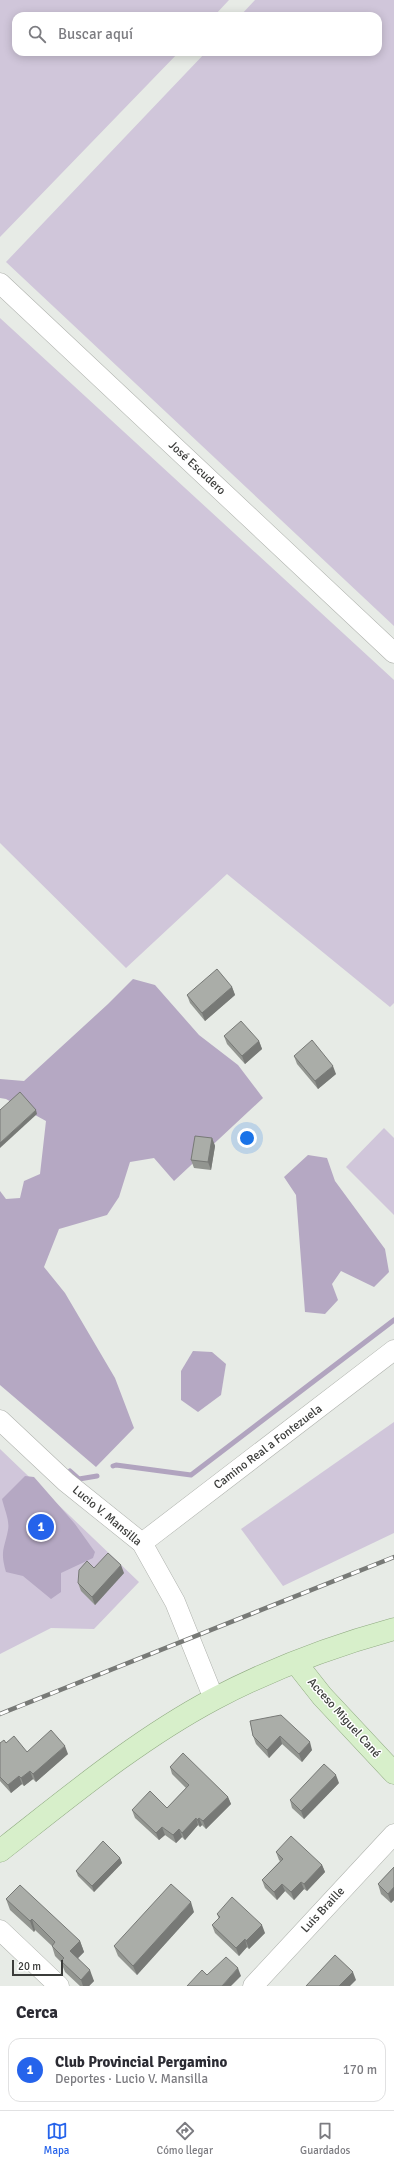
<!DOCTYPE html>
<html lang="es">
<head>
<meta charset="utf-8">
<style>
	:root { --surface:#fff; --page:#f2f2f3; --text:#2b2b33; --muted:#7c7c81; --line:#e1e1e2; --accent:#2563eb }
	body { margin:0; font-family:Signika,sans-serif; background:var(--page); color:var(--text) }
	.scale { position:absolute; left:12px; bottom:10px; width:51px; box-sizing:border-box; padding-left:4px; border:2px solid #3b3c3a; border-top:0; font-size:11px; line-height:14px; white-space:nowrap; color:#3b3c3a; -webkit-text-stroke:3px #fff; paint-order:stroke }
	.you { position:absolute; left:247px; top:1138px; width:14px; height:14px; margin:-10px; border:3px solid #fff; border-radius:50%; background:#1a73e8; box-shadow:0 0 0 6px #1a73e833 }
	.badge { display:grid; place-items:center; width:26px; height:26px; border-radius:50%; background:var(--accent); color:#fff; font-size:13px; font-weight:700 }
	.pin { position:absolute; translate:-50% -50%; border:2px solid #fff; box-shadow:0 1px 4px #0006 }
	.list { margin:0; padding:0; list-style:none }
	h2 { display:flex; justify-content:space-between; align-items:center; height:52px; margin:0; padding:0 16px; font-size:17px }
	h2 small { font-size:13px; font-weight:400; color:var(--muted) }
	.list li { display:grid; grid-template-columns:26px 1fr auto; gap:12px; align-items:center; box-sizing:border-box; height:64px; margin:0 8px 8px; padding:0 8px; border:1px solid var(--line); border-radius:12px }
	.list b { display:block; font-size:15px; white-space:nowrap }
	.list p { margin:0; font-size:13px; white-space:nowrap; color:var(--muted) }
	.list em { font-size:13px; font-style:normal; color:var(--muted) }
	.icon { flex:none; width:22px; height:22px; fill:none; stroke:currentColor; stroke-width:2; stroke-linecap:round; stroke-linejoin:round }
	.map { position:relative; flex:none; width:394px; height:1986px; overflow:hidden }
	.search { position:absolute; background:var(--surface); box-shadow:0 2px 10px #0003; left:12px; right:12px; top:12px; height:44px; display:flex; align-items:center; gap:10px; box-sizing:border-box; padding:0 14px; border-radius:12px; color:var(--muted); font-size:15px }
	.sheet { height:124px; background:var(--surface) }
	nav { display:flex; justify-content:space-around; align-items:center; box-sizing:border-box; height:56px; border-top:1px solid var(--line); background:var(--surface); font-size:11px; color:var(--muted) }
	nav a { display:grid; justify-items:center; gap:2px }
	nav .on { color:var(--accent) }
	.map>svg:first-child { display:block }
	.green { fill:#d0c6da }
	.forest { fill:#b5a8c3 }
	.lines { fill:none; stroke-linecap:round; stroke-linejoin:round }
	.stream { stroke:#b1a4bf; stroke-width:5 }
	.minor-casing { stroke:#afb2ad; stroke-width:21 }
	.major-casing { stroke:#8faa80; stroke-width:23 }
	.minor { stroke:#fff; stroke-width:20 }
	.major { stroke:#d7efca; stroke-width:22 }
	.rail-casing { stroke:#787a77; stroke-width:4.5 }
	.rail { stroke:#fff; stroke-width:3; stroke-dasharray:9; stroke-linecap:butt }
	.wall { fill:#929590 }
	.shaded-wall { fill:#777976 }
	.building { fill:#aaada8; stroke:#777976 }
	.labels { text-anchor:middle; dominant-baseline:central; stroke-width:3; stroke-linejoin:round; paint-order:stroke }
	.street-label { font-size:12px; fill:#3b3c3a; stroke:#fff }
</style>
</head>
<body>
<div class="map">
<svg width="394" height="1986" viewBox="0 0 394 1986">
	<rect width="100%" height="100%" fill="#e7ebe6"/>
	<g class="green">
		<polygon points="0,0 229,0 214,16 16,16 16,52 179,52 0,237"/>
		<polygon points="255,0 394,0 394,626 6,262 206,52 378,52 378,16 240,16"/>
		<polygon points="0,318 394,680 394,1003 390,1007 227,874 126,968 0,843"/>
		<polygon points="384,1128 394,1138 394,1215 346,1167"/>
		<polygon points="394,1422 394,1533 283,1586 241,1529"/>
		<polygon points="0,1449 139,1582 94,1629 51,1628 0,1654"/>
	</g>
	<g class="forest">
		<polygon points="133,979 155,985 199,1035 238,1065 263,1098 174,1181 154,1158 130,1162 119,1197 107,1215 59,1229 44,1267 65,1293 115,1378 134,1428 96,1467 0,1385 0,1191 6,1199 20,1198 24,1181 40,1174 46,1121 6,1099 0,1098 0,1079 24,1081 108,1004"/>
		<polygon points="308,1155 327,1158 335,1181 385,1249 389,1272 374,1287 341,1271 332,1284 338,1300 325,1314 305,1312 296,1195 284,1177"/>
		<polygon points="193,1351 212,1352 226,1364 221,1395 198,1412 181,1400 181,1371"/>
		<path d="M25 1476 34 1477 75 1524 95 1552 93 1558 61 1573V1592L51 1599 23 1576 6 1572C0 1551 4 1550 8 1530 10 1521 4 1508 2 1499Z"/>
	</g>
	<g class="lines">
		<g class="stream">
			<polyline points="113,1466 116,1465 191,1475 394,1320"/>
			<polyline points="70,1471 79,1479 97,1476"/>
		</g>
		<g class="minor-casing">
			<g id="minor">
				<polyline points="0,283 394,653"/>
				<polyline points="0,1420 66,1482 142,1543 175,1602 214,1699"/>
				<polyline points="142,1543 394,1350"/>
				<polyline points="0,1930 59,1986"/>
				<polyline points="253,1986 394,1834"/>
			</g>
		</g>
		<g class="major-casing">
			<g id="major">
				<polyline points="296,1663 322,1696 394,1773"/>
				<path d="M0 1851C69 1797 137 1740 214 1699 271 1669 332 1646 394 1629"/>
			</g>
		</g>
		<use href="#minor" class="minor"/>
		<use href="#major" class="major"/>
		<g class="rail-casing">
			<polyline id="rail" points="0,1714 394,1557"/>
		</g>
		<use href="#rail" class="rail"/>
	</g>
	<g class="wall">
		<polygon points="232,987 235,995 205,1021 190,1003 187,995"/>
		<polygon points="224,1036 259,1041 262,1049 245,1064 227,1044"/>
		<polygon points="294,1056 336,1074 318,1089 297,1064"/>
		<polygon points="212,1138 215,1146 211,1170 194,1168 191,1160"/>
		<polygon points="124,1573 95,1605 81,1591 78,1583"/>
		<polygon points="250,1721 312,1750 302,1762 282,1744 269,1758 256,1744 253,1736"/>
		<polygon points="0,1743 6,1743 27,1752 68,1754 36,1782 33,1779 24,1786 22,1784 11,1793 0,1781"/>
		<polygon points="170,1767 228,1797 231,1804 206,1829 202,1825 200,1827 198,1825 185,1840 182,1837 176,1843 165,1835 159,1840 135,1818 132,1810 167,1808 186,1788 172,1774"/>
		<polygon points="339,1783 304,1819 292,1808 290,1800"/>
		<polygon points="276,1852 322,1865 325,1872 307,1891 304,1889 294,1900 285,1891 277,1900 265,1888 262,1880 280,1861 279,1860"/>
		<polygon points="120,1858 122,1863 94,1892 78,1876 76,1871"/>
		<polygon points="394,1867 394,1900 391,1903 381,1894 378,1884"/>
		<polygon points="6,1899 80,1941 84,1952 78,1958 94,1981 89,1986 80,1986 65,1972 61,1962 55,1956 52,1946 35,1930 34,1932 10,1910"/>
		<polygon points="194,1912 137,1975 118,1956 114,1946"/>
		<polygon points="217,1914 265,1933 249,1949 247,1947 239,1956 215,1933 212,1925 219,1919"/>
	</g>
	<g class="shaded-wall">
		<polygon points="232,987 235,995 205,1021 202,1013"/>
		<polygon points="259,1041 262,1049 245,1064 242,1056"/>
		<polygon points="333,1066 336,1074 318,1089 315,1081"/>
		<polygon points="36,1110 37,1114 0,1148 0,1143"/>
		<polygon points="212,1138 215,1146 211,1170 208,1162"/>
		<polygon points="121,1565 124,1573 95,1605 92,1597"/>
		<polygon points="280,1736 282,1744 269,1758 267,1750"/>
		<polygon points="310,1742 312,1750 302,1762 299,1754"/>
		<polygon points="65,1746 68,1754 36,1782 33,1774"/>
		<polygon points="30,1771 33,1779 24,1786 21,1778"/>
		<polygon points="336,1775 339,1783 304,1819 301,1811"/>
		<polygon points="19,1776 22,1784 11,1793 8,1785"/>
		<polygon points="228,1797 231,1804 206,1829 203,1821"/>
		<polygon points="196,1818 198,1825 185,1840 182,1833"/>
		<polygon points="199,1818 202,1825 200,1827 197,1820"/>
		<polygon points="162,1827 165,1835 159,1840 156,1833"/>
		<polygon points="179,1829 182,1837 176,1843 173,1835"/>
		<polygon points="120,1858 122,1863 94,1892 92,1886"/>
		<polygon points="322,1865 325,1872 307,1891 304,1884"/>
		<polygon points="301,1882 304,1889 294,1900 291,1892"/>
		<polygon points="282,1884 285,1891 277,1900 274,1892"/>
		<polygon points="394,1887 394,1900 391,1903 388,1894"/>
		<polygon points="191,1902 194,1912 137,1975 133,1966"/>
		<polygon points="32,1919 35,1930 34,1932 30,1921"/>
		<polygon points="262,1925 265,1933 249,1949 246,1941"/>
		<polygon points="245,1939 247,1947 239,1956 236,1948"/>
		<polygon points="80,1941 84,1952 74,1962 70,1951"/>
		<polygon points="238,1968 241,1976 231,1986 222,1986"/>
		<polygon points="90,1970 94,1981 89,1986 83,1986 81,1980"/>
		<polygon points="353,1972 356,1980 350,1986 339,1986"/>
	</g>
	<g class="building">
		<polygon points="217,969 232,987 202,1013 187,995"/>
		<polygon points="241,1021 259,1041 242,1056 224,1036"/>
		<polygon points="312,1040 333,1066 315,1081 294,1056"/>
		<polygon points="20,1092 36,1110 0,1143 0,1110"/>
		<polygon points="195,1136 212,1138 208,1162 191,1160"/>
		<polygon points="108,1553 121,1565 92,1597 78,1583 79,1570 87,1561 94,1568"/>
		<polygon points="281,1715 310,1742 299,1754 280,1736 267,1750 253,1736 250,1721"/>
		<polygon points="51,1730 65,1746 33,1774 30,1771 21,1778 19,1776 8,1785 0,1777 0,1743 4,1740 6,1743 14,1736 27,1752"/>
		<polygon points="183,1753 228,1797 203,1821 199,1818 197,1820 196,1818 182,1833 179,1829 173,1835 162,1827 156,1833 132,1810 150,1791 167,1808 189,1785 170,1767"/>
		<polygon points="324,1764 336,1775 301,1811 290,1800"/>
		<polygon points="291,1836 322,1865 304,1884 301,1882 291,1892 282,1884 274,1892 262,1880 283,1859 276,1852"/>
		<polygon points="103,1841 120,1858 92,1886 76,1871"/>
		<polygon points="394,1867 394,1887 388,1894 378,1884"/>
		<polygon points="171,1884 191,1902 133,1966 114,1946"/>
		<polygon points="20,1885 80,1941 70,1951 90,1970 81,1980 61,1961 64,1958 52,1946 55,1942 32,1919 30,1921 6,1899"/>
		<polygon points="232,1897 262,1925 246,1941 245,1939 236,1948 212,1925 220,1917 217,1914"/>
		<polygon points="335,1955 353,1972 339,1986 306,1986"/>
		<polygon points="226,1957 238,1968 222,1986 187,1986 202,1970 207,1975"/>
	</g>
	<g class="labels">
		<g class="street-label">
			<text transform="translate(197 468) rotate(43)">José Escudero</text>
			<text transform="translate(268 1447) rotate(-37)">Camino Real a Fontezuela</text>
			<text transform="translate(107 1516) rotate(40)">Lucio V. Mansilla</text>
			<text transform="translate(344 1718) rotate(48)">Acceso Miguel Cané</text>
			<text transform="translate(323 1910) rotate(-47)">Luis Braille</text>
		</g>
	</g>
</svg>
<div class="scale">20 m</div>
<div class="you"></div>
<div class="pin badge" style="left:41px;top:1527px">1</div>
<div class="search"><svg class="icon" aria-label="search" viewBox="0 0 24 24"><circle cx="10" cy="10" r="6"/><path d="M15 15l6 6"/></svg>Buscar aquí</div>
</div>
<section class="sheet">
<h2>Cerca<small></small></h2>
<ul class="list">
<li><span class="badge">1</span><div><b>Club Provincial Pergamino</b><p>Deportes · Lucio V. Mansilla</p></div><em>170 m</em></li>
</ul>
</section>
<nav>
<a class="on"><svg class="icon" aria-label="map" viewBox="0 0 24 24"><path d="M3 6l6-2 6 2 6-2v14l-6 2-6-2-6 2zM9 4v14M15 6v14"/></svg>Mapa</a>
<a><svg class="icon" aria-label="directions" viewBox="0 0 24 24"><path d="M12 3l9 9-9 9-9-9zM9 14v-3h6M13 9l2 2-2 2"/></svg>Cómo llegar</a>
<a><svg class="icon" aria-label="saved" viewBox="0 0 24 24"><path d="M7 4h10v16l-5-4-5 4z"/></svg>Guardados</a>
</nav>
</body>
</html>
